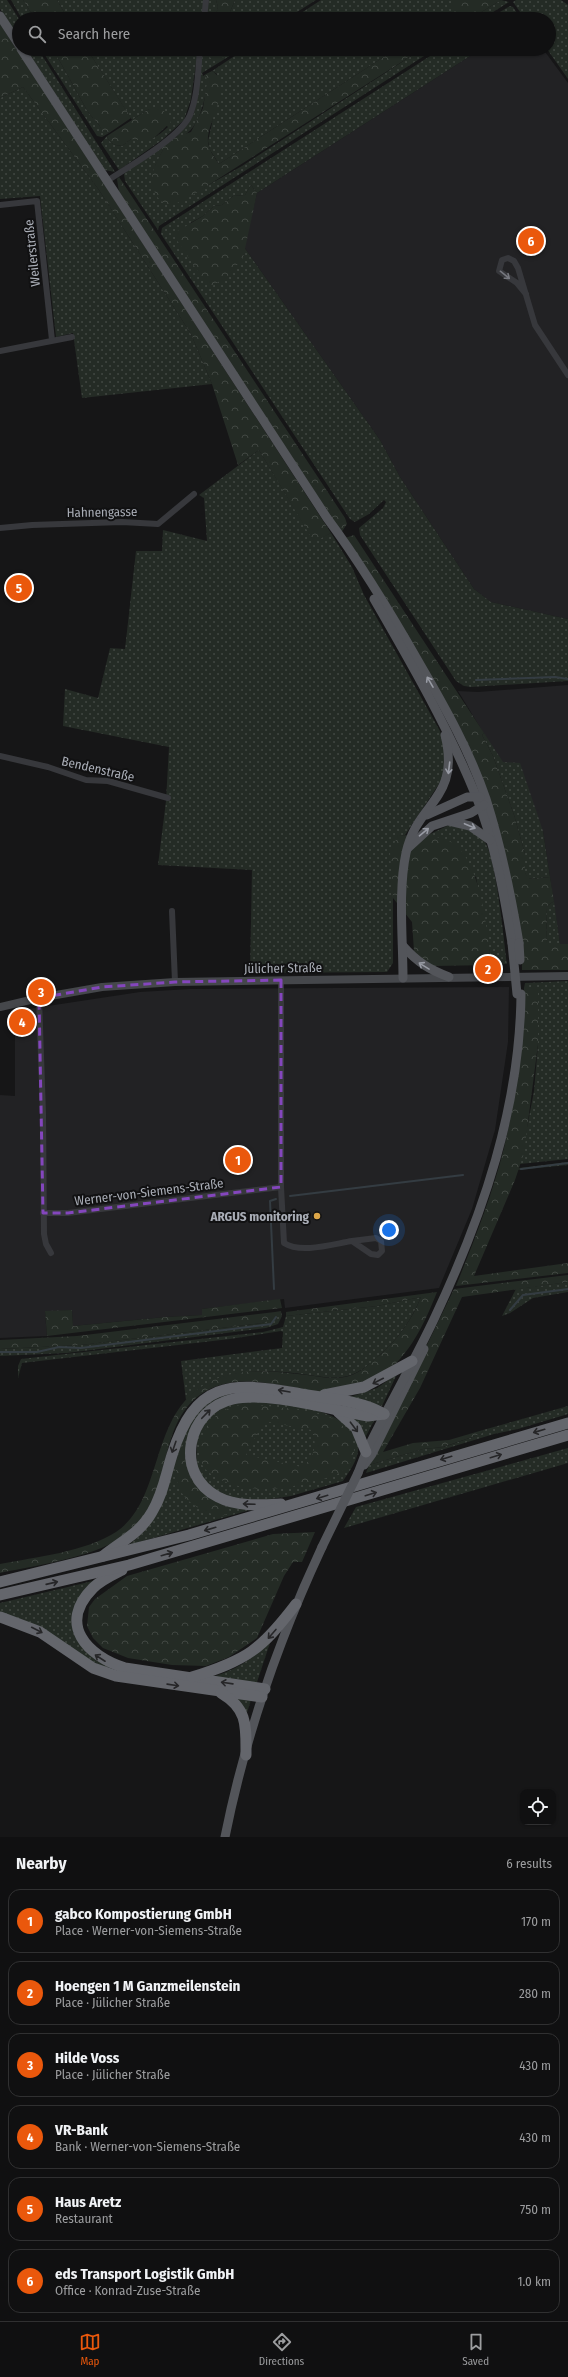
<!DOCTYPE html>
<html lang="en">
<head>
<meta charset="utf-8">
<style>
	:root { --surface:#101011; --page:#19191a; --text:#f1f3f6; --muted:#9c9d9f; --line:#303031; --accent:#ea580c }
	body { margin:0; font-family:"Fira Sans Condensed",sans-serif; background:var(--page); color:var(--text) }
	.controls { position:absolute; right:12px; bottom:12px; display:grid; overflow:hidden; border-radius:8px; box-shadow:0 1px 3px #0004 }
	.controls button { width:36px; height:36px; display:grid; place-items:center; padding:0; border:0; border-bottom:1px solid var(--line); background:var(--surface); color:var(--text); font:20px sans-serif }
	.you { position:absolute; left:389px; top:1230px; width:14px; height:14px; margin:-10px; border:3px solid #fff; border-radius:50%; background:#1a73e8; box-shadow:0 0 0 6px #1a73e833 }
	.badge { display:grid; place-items:center; width:26px; height:26px; border-radius:50%; background:var(--accent); color:#fff; font-size:13px; font-weight:700 }
	.pin { position:absolute; translate:-50% -50%; border:2px solid #fff; box-shadow:0 1px 4px #0006 }
	.list { margin:0; padding:0; list-style:none }
	h2 { display:flex; justify-content:space-between; align-items:center; height:52px; margin:0; padding:0 16px; font-size:17px }
	h2 small { font-size:13px; font-weight:400; color:var(--muted) }
	.list li { display:grid; grid-template-columns:26px 1fr auto; gap:12px; align-items:center; box-sizing:border-box; height:64px; margin:0 8px 8px; padding:0 8px; border:1px solid var(--line); border-radius:12px }
	.list b { display:block; font-size:15px; white-space:nowrap }
	.list p { margin:0; font-size:13px; white-space:nowrap; color:var(--muted) }
	.list em { font-size:13px; font-style:normal; color:var(--muted) }
	.icon { flex:none; width:22px; height:22px; fill:none; stroke:currentColor; stroke-width:2; stroke-linecap:round; stroke-linejoin:round }
	.map { position:relative; flex:none; width:568px; height:1837px; overflow:hidden }
	.search { position:absolute; background:var(--surface); box-shadow:0 1px 3px #0004; left:12px; right:12px; top:12px; height:44px; display:flex; align-items:center; gap:10px; box-sizing:border-box; padding:0 14px; border-radius:22px; color:var(--muted); font-size:15px }
	.sheet { height:484px; background:var(--surface) }
	nav { display:flex; justify-content:space-around; align-items:center; box-sizing:border-box; height:56px; border-top:1px solid var(--line); background:var(--surface); font-size:11px; color:var(--muted) }
	nav a { display:grid; justify-items:center; gap:2px }
	nav .on { color:var(--accent) }
	.map>svg:first-child { display:block }
	.built { fill:#222224 }
	.grass { fill:url(#grass-dots) }
	.forest { fill:url(#forest-crowns); fill-rule:evenodd }
	.lines { fill:none; stroke-linecap:round; stroke-linejoin:round }
	.stream { stroke:#343c42; stroke-width:2 }
	.street { stroke:#37383c; stroke-width:6 }
	.secondary { stroke:#45474b; stroke-width:8 }
	.primary { stroke:#53555a; stroke-width:9 }
	.highway { stroke:#64666c; stroke-width:11 }
	.primary-bridge { stroke:#53555a; stroke-width:9 }
	.oneway { stroke:#76787f }
	.oneway2 { stroke:#989ba4 }
	.oneway3 { stroke:#262628 }
	.marked { fill:none; stroke:#8446bd; stroke-width:3; stroke-dasharray:8 5; stroke-linejoin:round }
	.poi-dot { fill:#dda648; stroke:#111112; stroke-width:1.5 }
	.labels { text-anchor:middle; dominant-baseline:central; stroke-width:4; stroke-linejoin:round; paint-order:stroke }
	.street-label { font-size:13px; fill:#a9adb6; stroke:#111112 }
	.poi-label { font-size:13px; font-weight:bold; fill:#a9adb6; stroke:#111112; text-anchor:end }
</style>
</head>
<body>
<div class="map">
<svg width="568" height="1837" viewBox="0 0 568 1837">
	<defs>
		<pattern id="grass-dots" width="8" height="8" patternUnits="userSpaceOnUse"><rect width="8" height="8" fill="#242b25"/><path d="M2 2h.1M6 6h.1" fill="none" stroke="#414742" stroke-width="1.8" stroke-linecap="round"/></pattern>
		<pattern id="forest-crowns" width="20" height="18" patternUnits="userSpaceOnUse"><rect width="20" height="18" fill="#242b25"/><path d="M2 6a3 3 0 1 1 6 0M12 15a3 3 0 1 1 6 0" fill="none" stroke="#414742"/></pattern>
	</defs>
	<rect width="100%" height="100%" fill="#161617"/>
	<g class="built">
		<polygon points="481,49 543,49 568,83 568,619 491,602 474,589 400,477 380,440 244,247 257,193"/>
		<polygon points="568,685 568,944 560,944 543,831 458,691 478,692"/>
		<polygon points="509,987 508,1042 495,1130 472,1209 439,1288 285,1308 284,1299 202,1309 202,1315 166,1317 73,1326 72,1310 45,1312 47,1336 0,1338 0,1095 15,1096 15,1011 140,992 190,989"/>
	</g>
	<g class="grass">
		<polygon points="0,0 7,0 19,19 19,38 0,9"/>
		<polygon points="11,0 23,0 35,19 22,19"/>
		<polygon points="57,0 204,0 201,19 68,19"/>
		<polygon points="208,0 216,0 218,7 215,19 206,19"/>
		<polygon points="235,0 316,0 286,19 227,19"/>
		<polygon points="321,0 451,0 451,15 444,19 292,19"/>
		<polygon points="501,0 509,2 482,19 470,19"/>
		<polygon points="516,0 561,0 568,5 568,79 547,49 549,49 549,19 525,19 513,2"/>
		<polygon points="510,6 513,7 521,19 488,19"/>
		<polygon points="26,49 38,49 115,172 105,170 102,166"/>
		<polygon points="41,49 53,49 88,112 99,125 103,132 106,131 109,133 102,137 97,136"/>
		<path d="M87 49H198L191 99 184 120 162 140 119 170 101 143 107 136C110 144 114 145 122 146L131 139C152 137 149 144 168 127L149 109 132 120Z"/>
		<path d="M202 49H209L208 56 224 57 223 49H241L202 73 203 76 206 74 208 78C206 96 199 137 176 137L188 124 194 113Z"/>
		<polygon points="245,49 396,49 219,164 210,150 208,141 212,123 217,74 212,71"/>
		<polygon points="422,49 435,49 159,226 158,230 125,181 124,174 126,172 161,147 163,150 155,166 180,201 242,166"/>
		<polygon points="441,49 481,49 257,193 251,185 245,195 233,196 222,205 214,206 203,216 190,223 243,258 244,247 380,440 400,477 474,589 491,602 568,619 568,681 471,687 464,686 456,681 360,535 359,528 383,508 386,502 384,500 369,514 355,522 350,519 161,234 162,228"/>
		<polygon points="23,87 99,190 191,334 212,384 82,398 73,333 56,337 40,196 0,199 0,98"/>
		<polygon points="259,450 314,541 331,533 352,567 364,595 440,731 446,753 445,775 405,835 398,835 393,882 393,963 387,972 250,973 252,870 158,865 166,801 169,747 63,726 65,689 98,698 110,648 125,649 136,551 162,551 163,530 207,541 204,498 199,495"/>
		<polygon points="484,733 503,762 520,763 543,831 550,877 528,879 525,873 525,854 514,815 493,756 482,735"/>
		<path d="M449 825C463 828 473 830 484 841 496 855 504 941 507 964L492 965 476 877 424 837Z"/>
		<polygon points="554,901 560,944 547,944 546,907"/>
		<polygon points="568,981 568,1159 520,1164 534,1091 538,1044 538,988 524,988 525,983"/>
		<polygon points="568,1162 568,1165 518,1170 519,1168"/>
		<polygon points="568,1282 568,1292 533,1298 510,1313 502,1316 516,1289"/>
		<path d="M421 1297C413 1317 399 1338 383 1352 373 1361 364 1370 351 1375 337 1380 323 1377 309 1375 266 1369 218 1366 186 1400L181 1361 282 1348 283 1332 281 1331 230 1339 22 1363 18 1378V1366L21 1359 263 1332 283 1327 286 1316 377 1306Z"/>
		<polygon points="281,1311 282,1316 278,1324 266,1328 67,1353 0,1356 0,1349 81,1345 262,1323 275,1317 275,1312"/>
		<polygon points="397,1374 382,1406 344,1399 377,1388"/>
		<polygon points="219,1394 239,1394 190,1431 199,1485 257,1508 129,1545 142,1533 191,1415"/>
		<path d="M236 1401C265 1401 363 1405 358 1451 357 1461 349 1472 343 1481L291 1496 257 1501 231 1499 210 1488 196 1469 197 1433 213 1412Z"/>
		<polygon points="568,1406 568,1414 518,1429 494,1434 366,1473 369,1465 423,1449 444,1447 481,1434 483,1430"/>
		<polygon points="349,1417 375,1419 365,1438"/>
		<polygon points="568,1448 568,1463 344,1528 356,1507"/>
		<path d="M93 1581 80 1596 82 1647C91 1659 103 1663 117 1669L109 1670 0 1614V1603Z"/>
		<path d="M271 1640 256 1685 209 1678C235 1671 253 1659 271 1640Z"/>
		<polygon points="231,1698 251,1700 246,1716"/>
	</g>
	<g class="forest">
		<polygon points="23,0 57,0 68,19 35,19"/>
		<polygon points="216,0 235,0 227,19 215,19 218,7"/>
		<polygon points="451,0 501,0 470,19 444,19 451,14"/>
		<polygon points="0,24 331,533 314,542 259,450 238,465 212,384 191,334 99,190 23,87 0,98"/>
		<polygon points="53,49 87,49 131,118 109,133 106,131 103,133 99,125 88,112"/>
		<polygon points="209,49 223,49 224,57 215,61 208,56"/>
		<path d="M396 49H422L196 193C189 197 178 204 170 205 158 205 150 186 152 176 153 168 159 157 163 150L161 147 176 137 191 132 203 108 207 83 206 74 212 71C234 84 206 123 208 142 209 150 214 157 219 164Z"/>
		<path d="M158 106 168 115 171 122 155 137 147 141 131 139 122 146C114 145 110 144 107 136L149 109Z"/>
		<polygon points="119,177 345,518 347,524 341,533 119,192 117,179"/>
		<polygon points="251,185 257,193 243,258 229,275 209,288 176,239 176,232 203,216 214,206 222,205 233,196 245,195"/>
		<polygon points="354,535 484,733 482,735 493,756 514,815 525,854 525,873 529,879 550,877 554,901 546,907 547,944 568,944 568,970 522,970 522,947 483,779 345,538"/>
		<path d="M398 835C412 836 430 834 444 839 482 851 486 930 492 965L432 966 421 960 414 951 412 922 393 898 390 853Z"/>
		<path d="M524 988H538V1044L524 1153 515 1180 474 1276 568 1263V1273L456 1286C474 1241 492 1196 504 1148 516 1097 522 1041 524 988Z"/>
		<polygon points="568,1275 568,1282 462,1297 420,1388 383,1452 413,1443 449,1440 483,1430 481,1434 443,1447 423,1449 369,1465 454,1289"/>
		<path d="M437 1292C424 1325 406 1364 373 1380 365 1384 354 1385 346 1387 340 1389 332 1391 326 1392 313 1393 299 1388 287 1386 260 1382 235 1377 210 1389 157 1415 173 1483 140 1522 112 1556 41 1564 0 1573V1564C36 1557 85 1552 116 1532 164 1500 149 1417 204 1385 236 1366 272 1371 307 1375 322 1377 335 1380 349 1376 362 1372 371 1362 381 1354 398 1339 413 1318 421 1297L377 1306 286 1316V1312Z"/>
		<polygon points="280,1299 282,1308 47,1336 45,1311 72,1310 73,1326 166,1317 202,1315 202,1309"/>
		<polygon points="275,1312 275,1317 272,1320 262,1323 81,1345 0,1349 0,1340 77,1336"/>
		<path d="M247 1404C274 1407 305 1408 331 1418 353 1427 365 1458 341 1472 332 1478 317 1480 306 1483 274 1492 231 1493 205 1469 201 1465 201 1458 200 1453 200 1424 219 1407 247 1404ZM264 1421 311 1430C318 1444 315 1457 302 1467L246 1455Z"/>
		<path d="M183 1446C189 1492 197 1486 230 1511 222 1524 190 1505 184 1496 173 1481 175 1464 179 1448Z"/>
		<polygon points="315,1532 302,1562 293,1562 284,1576 257,1638 229,1657 206,1666 172,1665 128,1658 103,1648 93,1638 87,1626 89,1607 95,1599 127,1576 273,1534"/>
	</g>
	<g class="lines">
		<g class="stream">
			<polyline points="476,680 555,677 568,679"/>
			<polyline points="521,1169 568,1163"/>
			<polyline points="290,1196 463,1175"/>
			<polyline points="274,1289 270,1201 276,1199"/>
			<polyline points="510,1310 523,1295 568,1289"/>
			<polyline points="0,1352 37,1352 59,1347 81,1348 271,1324 276,1317"/>
		</g>
		<g class="street">
			<polyline points="204,19 206,0"/>
			<path d="M107 181C128 167 181 137 190 115 198 95 198 71 200 49"/>
			<polyline points="0,205 37,201 52,340"/>
			<polyline points="526,294 517,283 499,271 502,260 508,258 514,261 518,268 535,325 568,375"/>
			<polyline points="0,351 72,337"/>
			<polyline points="0,528 32,525 122,522 158,524 194,494"/>
			<polyline points="0,756 48,767 86,780 108,781 168,798"/>
			<polyline points="172,911 175,982"/>
			<path d="M281 980V1187L284 1243C301 1254 333 1244 352 1241L371 1254 378 1255 382 1251 381 1241 376 1238 352 1241"/>
			<polyline points="39,998 43,1113 44,1234 46,1244 51,1253"/>
			<polyline points="43,1213 68,1213 281,1187"/>
		</g>
		<polyline class="secondary" points="0,1007 39,998 102,987 175,982 568,976"/>
		<g class="primary">
			<polyline points="0,16 19,45"/>
			<path d="M21 49 327 518C362 565 392 615 421 666 446 709 470 752 486 799 501 846 511 895 519 943"/>
			<path d="M374 599C411 663 448 727 476 796 495 843 504 894 512 943"/>
			<polyline points="427,815 467,797 480,797"/>
			<polyline points="449,821 470,826 490,840"/>
			<polyline points="408,848 432,826 471,813 484,805"/>
			<path d="M403 946C417 962 430 970 449 977"/>
			<path d="M403 978C403 940 398 890 406 853 417 801 461 800 445 735"/>
			<polyline points="364,1465 372,1454 424,1349"/>
			<path d="M358 1473 366 1452C388 1406 414 1362 435 1317 483 1215 520 1107 521 994"/>
			<path d="M225 1837C245 1737 279 1639 322 1547"/>
		</g>
		<g class="highway">
			<polyline points="324,1395 364,1387 412,1361"/>
			<polyline points="338,1412 356,1428 366,1452"/>
			<path d="M281 1504C261 1505 237 1507 218 1497 173 1474 187 1409 233 1399 268 1391 331 1410 368 1416L384 1414"/>
			<path d="M103 1556C122 1541 140 1533 152 1512 163 1494 166 1474 172 1455 195 1382 229 1381 296 1393 325 1399 359 1399 384 1414"/>
			<path d="M122 1570C112 1575 101 1580 93 1588 57 1624 87 1656 125 1668L265 1689"/>
			<polyline points="0,1582 189,1535 568,1423"/>
			<polyline points="0,1595 129,1565 568,1435"/>
			<polyline points="0,1617 40,1632 93,1668 116,1676 262,1697"/>
			<path d="M192 1677C247 1660 261 1650 296 1604"/>
			<path d="M221 1693C248 1709 246 1726 246 1755"/>
		</g>
		<g class="primary-bridge">
			<polyline points="512,943 517,994"/>
			<polyline points="519,943 520,960"/>
			<polyline points="322,1547 358,1473"/>
		</g>
	</g>
	<defs><path id="oneway-shaft" d="M-6 0H5M1.5-3L5.5 0L1.5 3" fill="none" stroke-width="1.6" stroke-linecap="round" stroke-linejoin="round"/></defs>
	<use class="oneway" href="#oneway-shaft" transform="translate(505 275) rotate(39)"/>
	<g class="oneway2">
		<use href="#oneway-shaft" transform="translate(430 682) rotate(-120)"/>
		<use href="#oneway-shaft" transform="translate(449 768) rotate(97)"/>
		<use href="#oneway-shaft" transform="translate(470 826) rotate(23)"/>
		<use href="#oneway-shaft" transform="translate(424 832) rotate(-40)"/>
		<use href="#oneway-shaft" transform="translate(424 966) rotate(-148)"/>
	</g>
	<g class="oneway3">
		<use href="#oneway-shaft" transform="translate(378 1381) rotate(153)"/>
		<use href="#oneway-shaft" transform="translate(284 1391) rotate(-170)"/>
		<use href="#oneway-shaft" transform="translate(206 1414) rotate(-46)"/>
		<use href="#oneway-shaft" transform="translate(354 1427) rotate(53)"/>
		<use href="#oneway-shaft" transform="translate(539 1431) rotate(164)"/>
		<use href="#oneway-shaft" transform="translate(174 1447) rotate(109)"/>
		<use href="#oneway-shaft" transform="translate(496 1456) rotate(-17)"/>
		<use href="#oneway-shaft" transform="translate(446 1458) rotate(163)"/>
		<use href="#oneway-shaft" transform="translate(371 1494) rotate(-17)"/>
		<use href="#oneway-shaft" transform="translate(322 1497) rotate(163)"/>
		<use href="#oneway-shaft" transform="translate(249 1504) rotate(-178)"/>
		<use href="#oneway-shaft" transform="translate(210 1529) rotate(164)"/>
		<use href="#oneway-shaft" transform="translate(167 1554) rotate(-16)"/>
		<use href="#oneway-shaft" transform="translate(52 1583) rotate(-13)"/>
		<use href="#oneway-shaft" transform="translate(37 1630) rotate(27)"/>
		<use href="#oneway-shaft" transform="translate(272 1634) rotate(131)"/>
		<use href="#oneway-shaft" transform="translate(100 1658) rotate(-147)"/>
		<use href="#oneway-shaft" transform="translate(227 1683) rotate(-172)"/>
		<use href="#oneway-shaft" transform="translate(173 1685) rotate(8)"/>
	</g>
	<path class="marked" d="M281 980V1187L68 1213H43L39 998 102 987 175 982Z"/>
	<circle class="poi-dot" cx="317" cy="1216" r="4"/>
	<g class="labels">
		<g class="street-label">
			<text transform="translate(32 253) rotate(-96)">Weilerstraße</text>
			<text transform="translate(102 512) rotate(-1)">Hahnengasse</text>
			<text transform="translate(98 769) rotate(13)">Bendenstraße</text>
			<text transform="translate(283 968) rotate(-1)">Jülicher Straße</text>
			<text transform="translate(149 1192) rotate(-7)">Werner-von-Siemens-Straße</text>
		</g>
		<g class="poi-label">
			<text x="309" y="1216">ARGUS monitoring</text>
		</g>
	</g>
</svg>
<div class="controls">
<button><svg class="icon" aria-label="locate" viewBox="0 0 24 24"><circle cx="12" cy="12" r="6"/><path d="M12 2v4M12 18v4M2 12h4M18 12h4"/></svg></button>
</div>
<div class="you"></div>
<div class="pin badge" style="left:238px;top:1160px">1</div>
<div class="pin badge" style="left:488px;top:969px">2</div>
<div class="pin badge" style="left:41px;top:992px">3</div>
<div class="pin badge" style="left:22px;top:1022px">4</div>
<div class="pin badge" style="left:19px;top:588px">5</div>
<div class="pin badge" style="left:531px;top:241px">6</div>
<div class="search"><svg class="icon" aria-label="search" viewBox="0 0 24 24"><circle cx="10" cy="10" r="6"/><path d="M15 15l6 6"/></svg>Search here</div>
</div>
<section class="sheet">
<h2>Nearby<small>6 results</small></h2>
<ul class="list">
<li><span class="badge">1</span><div><b>gabco Kompostierung GmbH</b><p>Place · Werner-von-Siemens-Straße</p></div><em>170 m</em></li>
<li><span class="badge">2</span><div><b>Hoengen 1 M Ganzmeilenstein</b><p>Place · Jülicher Straße</p></div><em>280 m</em></li>
<li><span class="badge">3</span><div><b>Hilde Voss</b><p>Place · Jülicher Straße</p></div><em>430 m</em></li>
<li><span class="badge">4</span><div><b>VR-Bank</b><p>Bank · Werner-von-Siemens-Straße</p></div><em>430 m</em></li>
<li><span class="badge">5</span><div><b>Haus Aretz</b><p>Restaurant</p></div><em>750 m</em></li>
<li><span class="badge">6</span><div><b>eds Transport Logistik GmbH</b><p>Office · Konrad-Zuse-Straße</p></div><em>1.0 km</em></li>
</ul>
</section>
<nav>
<a class="on"><svg class="icon" aria-label="map" viewBox="0 0 24 24"><path d="M3 6l6-2 6 2 6-2v14l-6 2-6-2-6 2zM9 4v14M15 6v14"/></svg>Map</a>
<a><svg class="icon" aria-label="directions" viewBox="0 0 24 24"><path d="M12 3l9 9-9 9-9-9zM9 14v-3h6M13 9l2 2-2 2"/></svg>Directions</a>
<a><svg class="icon" aria-label="saved" viewBox="0 0 24 24"><path d="M7 4h10v16l-5-4-5 4z"/></svg>Saved</a>
</nav>
</body>
</html>
